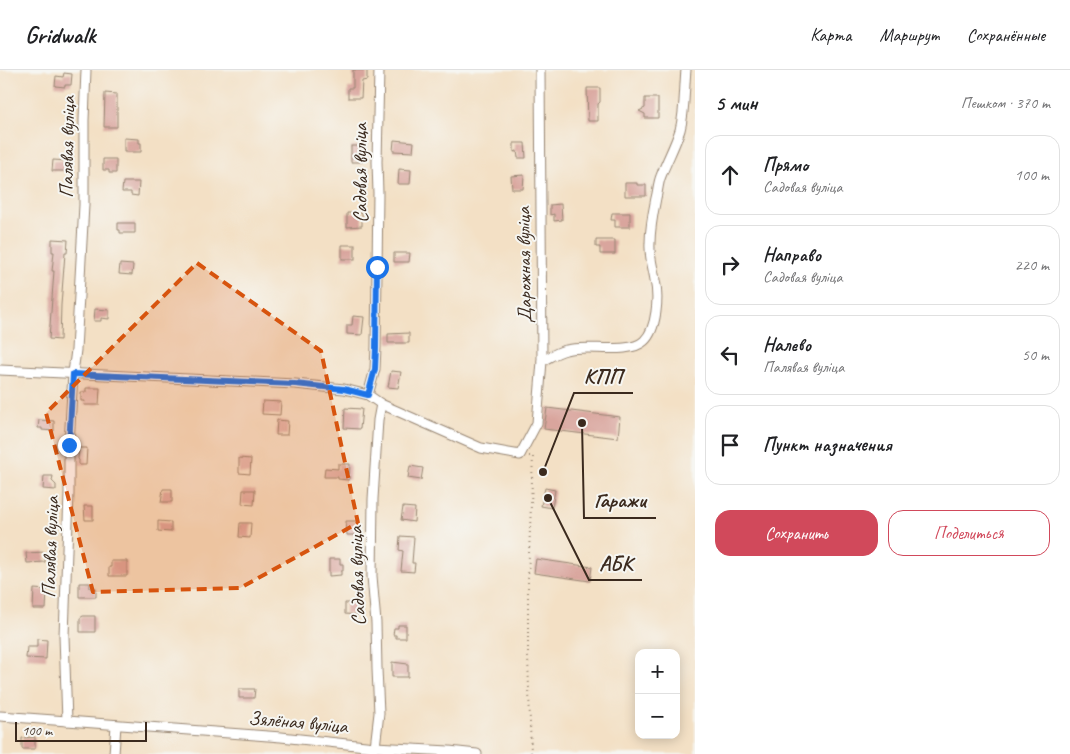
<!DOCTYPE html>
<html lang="ru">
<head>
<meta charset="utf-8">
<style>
	:root { --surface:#fff; --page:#f2f2f2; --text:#202124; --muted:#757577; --line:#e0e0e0; --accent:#d1495b }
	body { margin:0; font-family:Caveat,sans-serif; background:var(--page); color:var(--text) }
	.controls { position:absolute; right:15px; bottom:15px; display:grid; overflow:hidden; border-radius:10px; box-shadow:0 2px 12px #0003 }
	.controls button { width:45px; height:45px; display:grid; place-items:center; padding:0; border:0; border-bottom:1px solid var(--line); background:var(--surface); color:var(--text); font:25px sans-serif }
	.scale { position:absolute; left:15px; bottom:12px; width:132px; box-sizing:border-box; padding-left:5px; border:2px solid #3b2a1e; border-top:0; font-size:14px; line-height:18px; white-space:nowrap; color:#3b2a1e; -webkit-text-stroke:4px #f6f6f2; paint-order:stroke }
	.stop { position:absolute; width:15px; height:15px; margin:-11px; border:4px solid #1a73e8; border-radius:50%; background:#fff }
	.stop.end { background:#1a73e8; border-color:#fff; box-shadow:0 1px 5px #0008 }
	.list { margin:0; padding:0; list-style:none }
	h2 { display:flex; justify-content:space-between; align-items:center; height:65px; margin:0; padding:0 20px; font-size:21px }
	h2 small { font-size:16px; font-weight:400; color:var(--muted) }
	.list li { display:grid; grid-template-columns:32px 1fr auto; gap:15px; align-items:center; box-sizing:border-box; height:80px; margin:0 10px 10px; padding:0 10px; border:1px solid var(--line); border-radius:15px }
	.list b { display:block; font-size:19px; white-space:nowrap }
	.list p { margin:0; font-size:16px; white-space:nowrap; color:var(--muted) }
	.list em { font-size:16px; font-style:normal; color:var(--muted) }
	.actions { display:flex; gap:10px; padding:15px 20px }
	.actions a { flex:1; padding:11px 0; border:1px solid var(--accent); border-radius:15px; text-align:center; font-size:18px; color:var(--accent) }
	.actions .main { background:var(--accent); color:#fff }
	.icon { flex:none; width:28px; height:28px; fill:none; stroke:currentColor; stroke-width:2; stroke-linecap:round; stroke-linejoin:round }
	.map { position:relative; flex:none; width:695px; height:684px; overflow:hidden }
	header { display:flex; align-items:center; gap:30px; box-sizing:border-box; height:70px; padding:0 25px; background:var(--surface); border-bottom:1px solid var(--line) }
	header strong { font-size:24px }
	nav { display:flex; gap:28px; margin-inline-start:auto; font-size:18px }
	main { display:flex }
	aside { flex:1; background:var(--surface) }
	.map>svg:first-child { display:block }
	.building { fill:#d9a59d }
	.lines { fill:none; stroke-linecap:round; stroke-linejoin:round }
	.minor-casing { stroke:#978572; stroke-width:11 }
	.path { stroke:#978572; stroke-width:2; stroke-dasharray:1 4; stroke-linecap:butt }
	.minor { stroke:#fff; stroke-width:9 }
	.route { stroke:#1a73e8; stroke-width:6 }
	.marked { fill:#d7540e; fill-opacity:0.2; stroke:#d7540e; stroke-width:4; stroke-dasharray:10 6; stroke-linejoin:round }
	.labels { text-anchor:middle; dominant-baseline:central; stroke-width:4; stroke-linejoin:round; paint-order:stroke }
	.street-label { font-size:20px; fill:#3b2a1e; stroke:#f6f6f2 }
	.leader { fill:none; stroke:#3b2a1e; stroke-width:2 }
	.callout-dot { fill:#3b2a1e; stroke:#f6f6f2; stroke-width:2 }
	.callout-label { font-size:21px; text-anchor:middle; font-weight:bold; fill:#3b2a1e; stroke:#f6f6f2; stroke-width:4; stroke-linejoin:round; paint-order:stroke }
</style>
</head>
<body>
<header>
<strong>Gridwalk</strong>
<nav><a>Карта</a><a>Маршрут</a><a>Сохранённые</a></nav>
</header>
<main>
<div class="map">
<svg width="695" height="684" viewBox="0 0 695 684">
	<rect width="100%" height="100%" fill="#f6f6f2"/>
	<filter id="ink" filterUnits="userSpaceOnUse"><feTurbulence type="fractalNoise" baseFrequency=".02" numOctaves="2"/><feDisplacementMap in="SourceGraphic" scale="10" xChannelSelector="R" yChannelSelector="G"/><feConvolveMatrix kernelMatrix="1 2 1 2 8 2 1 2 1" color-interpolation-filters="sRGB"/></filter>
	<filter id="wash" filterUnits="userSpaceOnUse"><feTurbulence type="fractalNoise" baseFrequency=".0096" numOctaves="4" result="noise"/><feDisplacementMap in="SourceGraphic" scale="20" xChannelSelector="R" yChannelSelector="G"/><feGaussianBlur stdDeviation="1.12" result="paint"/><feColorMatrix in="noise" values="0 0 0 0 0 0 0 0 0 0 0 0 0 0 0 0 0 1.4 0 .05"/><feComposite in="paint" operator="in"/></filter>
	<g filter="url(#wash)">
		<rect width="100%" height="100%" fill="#f3e0c5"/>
		<g id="blocks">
			<g class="building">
				<polygon points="353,0 367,0 367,10 362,11 361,28 348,28 348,18 353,18"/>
				<polygon points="64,3 72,4 71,15 65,15 65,17 55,16 56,6 63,7"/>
				<polygon points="587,18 600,18 600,32 598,34 598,51 588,51"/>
				<polygon points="105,23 117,24 117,57 104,57"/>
				<polygon points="645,28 658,28 658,48 645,48 645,44 639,41 645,38"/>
				<polygon points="124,68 139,69 139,73 141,73 141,82 124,82"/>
				<polygon points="394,70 414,72 413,82 393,81"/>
				<polygon points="514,73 525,73 526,88 518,88 517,81 514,82"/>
				<rect x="351" y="76" width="11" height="16"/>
				<polygon points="103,89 116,89 116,103 109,103 109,100 103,100"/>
				<polygon points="53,90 68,91 68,101 52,101"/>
				<polygon points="399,99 411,100 410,114 398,114"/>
				<polygon points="524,105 523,119 512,119 511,106"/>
				<polygon points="123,112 139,112 138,126 131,125 131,122 122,122"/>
				<polygon points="625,113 637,113 637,115 646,115 646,126 625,126"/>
				<polygon points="561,134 562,150 554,151 554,144 550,145 550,135"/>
				<polygon points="347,143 362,143 362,156 347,157"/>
				<polygon points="612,143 630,143 630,157 615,157 615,150 611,150"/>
				<polygon points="118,153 135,153 135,163 120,163 120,160 118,160"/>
				<polygon points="52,169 68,170 67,183 65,183 61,235 60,270 49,269 54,201 52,201 54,182 52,182"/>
				<polygon points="596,170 615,170 615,184 600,184 600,177 596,177"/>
				<rect x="342" y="175" width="13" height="14"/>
				<polygon points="394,183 410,183 409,192 394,192"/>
				<polygon points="120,194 133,195 132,205 119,204"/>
				<polygon points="95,239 109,240 109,249 101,248 101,251 94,251"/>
				<polygon points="353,246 364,247 362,265 347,264 347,255 352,255"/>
				<polygon points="409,263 409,273 388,273 388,264"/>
				<polygon points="391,301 401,302 398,318 388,317"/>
				<polygon points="86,318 100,318 99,335 84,335 85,331 81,331 81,322 86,322"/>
				<polygon points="263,331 281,332 280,345 262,344"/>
				<polygon points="345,338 362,339 360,359 344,358"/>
				<polygon points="547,338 620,347 618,368 544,359"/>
				<polygon points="39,350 54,351 54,361 42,360 42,358 38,358"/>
				<polygon points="277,350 288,351 287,365 276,365"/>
				<polygon points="79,378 87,378 86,395 79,395 79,390 78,389"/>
				<polygon points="239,388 251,389 250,404 239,403"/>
				<polygon points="338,394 350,394 349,410 338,409 338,407 324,407 325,398 338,399"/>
				<polygon points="410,396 423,398 421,410 408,408"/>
				<polygon points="44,406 53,406 52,411 56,415 56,420 43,419"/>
				<polygon points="545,418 555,420 552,438 541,436"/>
				<polygon points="163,419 172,419 172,432 161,432"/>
				<polygon points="243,420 255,420 254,435 242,434"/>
				<polygon points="84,436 93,436 93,450 85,450"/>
				<polygon points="403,437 415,438 414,452 401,450"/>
				<polygon points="158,451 171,452 171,462 158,461"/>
				<polygon points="346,451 358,451 359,465 347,465"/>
				<polygon points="240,453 251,453 250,468 239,467"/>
				<polygon points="400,466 414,467 412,493 415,493 414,502 401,501 403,481 399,480"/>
				<polygon points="45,482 45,492 27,493 26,483"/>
				<polygon points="329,489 340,489 340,494 343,494 343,501 341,501 341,505 329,506"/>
				<polygon points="536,489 592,497 590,511 534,503"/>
				<polygon points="111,491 127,491 127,506 109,506 109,497 111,497"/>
				<polygon points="79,513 90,513 90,518 96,518 96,527 79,527"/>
				<polygon points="34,519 47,520 46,539 33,539"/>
				<polygon points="345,533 359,533 358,545 345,544"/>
				<polygon points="83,546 95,546 95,562 80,562 80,548"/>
				<polygon points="398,555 406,555 406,568 396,568 396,565 393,565 394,558 398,558"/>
				<polygon points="37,569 47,570 46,589 26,588 27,577 37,577"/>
				<polygon points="392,592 408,594 408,607 392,607"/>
				<polygon points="239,619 255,619 254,628 239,628"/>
				<polygon points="35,667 35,679 22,679 22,668"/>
			</g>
		</g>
	</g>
	<g filter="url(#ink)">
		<use href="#blocks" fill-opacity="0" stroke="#978572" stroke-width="1"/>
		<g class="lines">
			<g class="minor-casing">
				<g id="minor">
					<path d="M542 291C550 287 557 282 566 280 586 274 629 285 644 271 657 259 659 227 655 210 653 197 649 186 650 173 650 157 653 143 656 128 658 121 658 113 661 106 667 90 675 76 680 60 685 41 684 20 686 0"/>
					<polyline points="0,300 295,314 344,319 368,325 381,334 481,378 520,385 537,353 542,291 540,0"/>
					<polyline points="368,325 375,299 376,277 378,123 377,92 379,0"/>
					<polyline points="0,646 281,667 375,677 449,681 477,684"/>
					<polyline points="67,651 64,566 69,423 69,375 73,303 76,280 84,135 84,50 86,0"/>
					<polyline points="375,677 379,643 377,599 376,553 372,506 373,429 378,350 381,334"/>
					<polyline points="114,684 116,655"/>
				</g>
			</g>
			<polyline class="path" points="529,386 533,386 528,508 528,586 531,684"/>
			<use href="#minor" class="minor"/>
		</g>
	</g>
	<g class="lines" filter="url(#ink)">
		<polyline class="route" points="69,375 73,304 295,314 344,319 368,325 375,299 376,278 377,197"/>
	</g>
	<path class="marked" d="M197 193 321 281 358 453 240 518 93 522 46 343Z"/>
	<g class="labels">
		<g class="street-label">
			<text transform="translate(67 77) rotate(-89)">Палявая вуліца</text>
			<text transform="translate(360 103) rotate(-90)">Садовая вуліца</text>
			<text transform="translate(524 195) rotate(-91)">Дарожная вуліца</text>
			<text transform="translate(50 477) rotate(-88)">Палявая вуліца</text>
			<text transform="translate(357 506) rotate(-92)">Садовая вуліца</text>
			<text transform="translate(298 652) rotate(5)">Зялёная вуліца</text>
		</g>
	</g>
	<path class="leader" d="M543 402L574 323H633M582 353L584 448H656M548 428L589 510H642"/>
	<g class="callout-dot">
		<circle cx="543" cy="402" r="5"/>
		<circle cx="582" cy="353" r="5"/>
		<circle cx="548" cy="428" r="5"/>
	</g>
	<g class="callout-label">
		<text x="603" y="313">КПП</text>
		<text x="620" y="437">Гаражи</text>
		<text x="616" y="500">АБК</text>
	</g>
</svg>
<div class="controls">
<button>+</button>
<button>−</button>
</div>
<div class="scale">100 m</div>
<div class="stop" style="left:377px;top:197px"></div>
<div class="stop end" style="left:69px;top:375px"></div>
</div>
<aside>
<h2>5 мин<small>Пешком · 370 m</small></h2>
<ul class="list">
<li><svg class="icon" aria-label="ahead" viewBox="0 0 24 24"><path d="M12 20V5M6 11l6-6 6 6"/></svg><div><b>Прямо</b><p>Садовая вуліца</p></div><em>100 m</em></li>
<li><svg class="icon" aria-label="right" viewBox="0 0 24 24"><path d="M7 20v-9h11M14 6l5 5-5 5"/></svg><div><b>Направо</b><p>Садовая вуліца</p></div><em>220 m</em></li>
<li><svg class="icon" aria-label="left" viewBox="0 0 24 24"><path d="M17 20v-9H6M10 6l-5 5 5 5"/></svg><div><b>Налево</b><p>Палявая вуліца</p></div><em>50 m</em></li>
<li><svg class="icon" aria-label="arrive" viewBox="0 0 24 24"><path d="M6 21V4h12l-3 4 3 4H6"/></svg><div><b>Пункт назначения</b></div></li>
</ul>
<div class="actions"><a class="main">Сохранить</a><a>Поделиться</a></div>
</aside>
</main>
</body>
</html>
